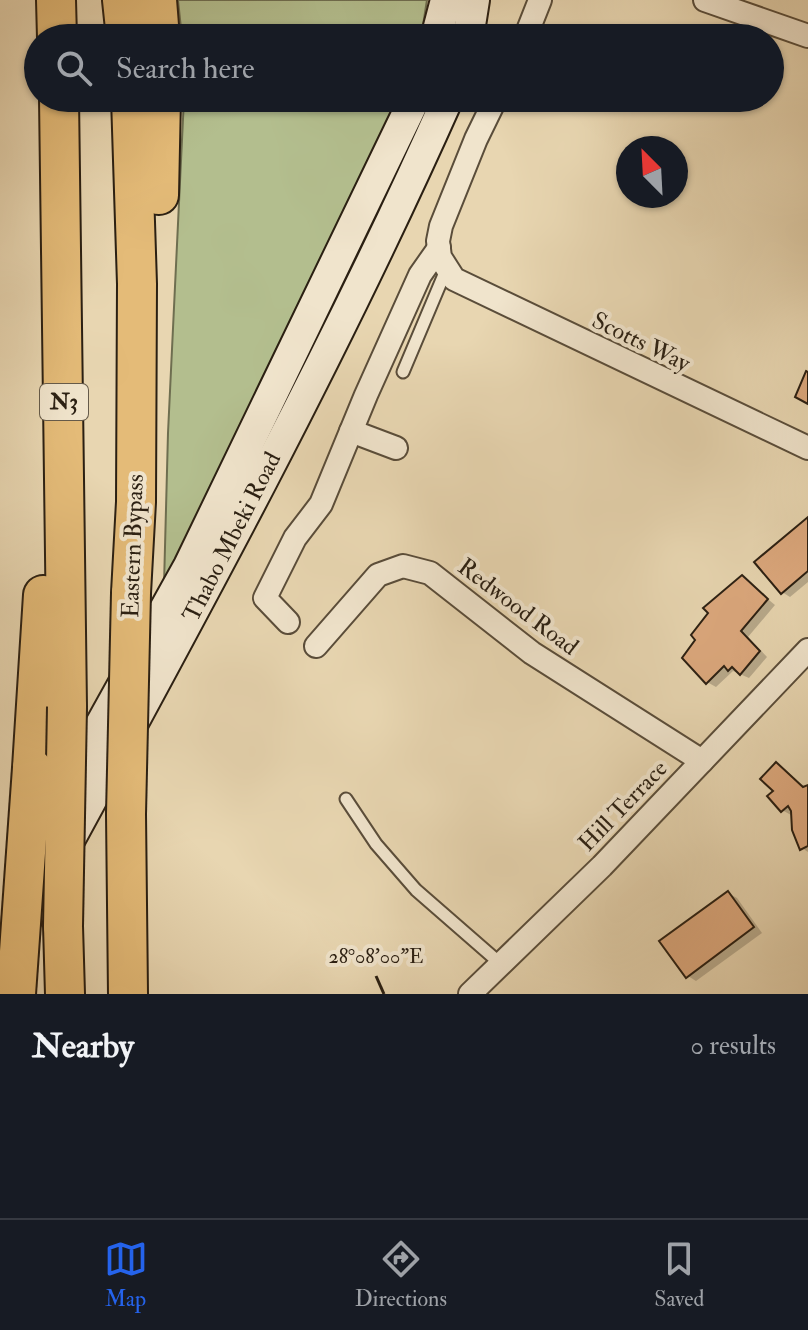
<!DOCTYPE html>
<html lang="en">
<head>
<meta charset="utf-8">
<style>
	:root { --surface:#171b24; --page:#20242c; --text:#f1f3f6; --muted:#9ea1a6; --line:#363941; --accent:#2563eb }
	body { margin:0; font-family:"IM FELL Double Pica",serif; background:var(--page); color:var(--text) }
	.compass { position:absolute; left:616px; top:136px; width:72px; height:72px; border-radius:50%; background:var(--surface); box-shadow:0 2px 6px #0004; rotate:336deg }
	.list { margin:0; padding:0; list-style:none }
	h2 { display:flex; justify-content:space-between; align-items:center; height:104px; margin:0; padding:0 32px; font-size:34px }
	h2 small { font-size:26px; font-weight:400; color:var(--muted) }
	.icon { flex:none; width:44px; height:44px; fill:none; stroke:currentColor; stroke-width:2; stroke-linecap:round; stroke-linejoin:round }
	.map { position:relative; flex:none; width:808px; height:994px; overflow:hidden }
	.search { position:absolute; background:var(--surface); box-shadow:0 2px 6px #0004; left:24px; right:24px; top:24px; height:88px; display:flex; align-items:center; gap:20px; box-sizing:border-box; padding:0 28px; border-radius:44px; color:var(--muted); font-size:30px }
	.sheet { height:224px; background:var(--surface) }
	nav { display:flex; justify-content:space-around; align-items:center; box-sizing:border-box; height:112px; border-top:2px solid var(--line); background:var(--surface); font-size:22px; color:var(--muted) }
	nav a { display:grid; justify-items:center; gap:4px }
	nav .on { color:var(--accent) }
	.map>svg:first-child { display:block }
	.green { fill:#b3be8e; stroke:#6e6e50; stroke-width:2 }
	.shadow { fill:#0003 }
	.building { fill:#dda97e; stroke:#2a1f12; stroke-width:2 }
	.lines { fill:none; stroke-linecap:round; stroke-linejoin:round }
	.service-casing { stroke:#5a4d3a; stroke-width:15 }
	.minor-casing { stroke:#5a4d3a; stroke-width:26 }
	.secondary-casing { stroke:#2a1f12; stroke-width:34 }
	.motorway-casing { stroke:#2a1f12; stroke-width:42 }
	.service { stroke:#f0e4cc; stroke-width:11 }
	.minor { stroke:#f0e4cc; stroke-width:22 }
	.secondary { stroke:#f0e4cc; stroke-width:30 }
	.motorway { stroke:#e4bb78; stroke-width:38 }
	.motorway-bridge-casing { stroke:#2a1f12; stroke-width:42; stroke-linecap:butt }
	.motorway-bridge { stroke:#e4bb78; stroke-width:38 }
	.ticks { fill:none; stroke:#2a1f12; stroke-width:3 }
	.labels { text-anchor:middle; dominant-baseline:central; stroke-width:8; stroke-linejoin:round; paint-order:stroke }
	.shield { fill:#f0e4cc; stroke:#655a4a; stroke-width:2 }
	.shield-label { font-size:22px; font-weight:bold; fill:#2a1f12 }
	.street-label { font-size:24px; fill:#2a1f12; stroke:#f0e4cc }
	.ticks-label { font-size:20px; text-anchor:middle; fill:#2a1f12; stroke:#f0e4cc; stroke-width:8; stroke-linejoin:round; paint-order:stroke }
</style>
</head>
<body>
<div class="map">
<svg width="808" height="994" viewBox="0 0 808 994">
	<rect width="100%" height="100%" fill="#e8d6b1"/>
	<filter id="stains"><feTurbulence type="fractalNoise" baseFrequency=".0025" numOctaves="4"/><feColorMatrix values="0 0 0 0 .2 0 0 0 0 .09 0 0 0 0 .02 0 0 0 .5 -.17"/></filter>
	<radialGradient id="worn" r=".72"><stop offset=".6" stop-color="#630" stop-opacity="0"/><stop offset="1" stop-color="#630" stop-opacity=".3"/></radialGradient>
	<g class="green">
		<polygon points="178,0 427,0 421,38 182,38"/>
		<polygon points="184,98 398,98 367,181 164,585 168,433"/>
	</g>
	<g class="shadow">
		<polygon points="808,520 808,582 790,597 782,592"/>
		<polygon points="742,578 775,605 748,637 767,657 749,678 733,671 716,687 707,682"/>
		<polygon points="777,765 805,788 808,787 808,852 802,848 793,813 791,815 782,810 776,791"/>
		<polygon points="728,893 737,898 762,933 696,981 688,976"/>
	</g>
	<g class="building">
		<polygon points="806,371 808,372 808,404 795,397"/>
		<polygon points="808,517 808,571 781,594 754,562"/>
		<polygon points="742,575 768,599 741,631 760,651 740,675 732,667 728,671 724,666 706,684 682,658 695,640 691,635 708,613 703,608"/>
		<polygon points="776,762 803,787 808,785 808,846 800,850 792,830 791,811 788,806 781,812 767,796 773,791 760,779"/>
		<polygon points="728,891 754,927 686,978 659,941"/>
	</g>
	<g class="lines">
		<g class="service-casing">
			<g id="service">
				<polyline points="403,372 446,270"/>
				<polyline points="346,799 376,844 416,890 502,965"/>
			</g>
		</g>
		<g class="minor-casing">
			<g id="minor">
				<polyline points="705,0 808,36"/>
				<polyline points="525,38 540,0"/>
				<polyline points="496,98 476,139 441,226 438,241 440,257 454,279 808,448"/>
				<polyline points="351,431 396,448"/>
				<polyline points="288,622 265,598 295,538 321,504 366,395 420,275 439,248"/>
				<polyline points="316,646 378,575 403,566 430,573 532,653 702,761"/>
				<polyline points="470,994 602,866 808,650"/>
			</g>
		</g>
		<g class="secondary-casing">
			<g id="secondary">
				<polyline points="436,38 446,0"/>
				<polyline points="468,38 474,0"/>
				<polyline points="65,789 189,566 415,98"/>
				<path d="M23 925C171 653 322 381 448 98"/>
			</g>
		</g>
		<g class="motorway-casing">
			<g id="motorway">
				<polyline points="56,0 57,38"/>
				<polyline points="122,0 126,38"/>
				<polyline points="157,0 160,38"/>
				<polyline points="59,98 67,707"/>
				<polyline points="131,98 137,284 136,502 131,593"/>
				<polyline points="159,195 161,98"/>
				<polyline points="32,768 43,595"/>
				<polyline points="126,814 128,994"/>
				<polyline points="63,926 65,994"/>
			</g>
		</g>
		<use href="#service" class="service"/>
		<use href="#minor" class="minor"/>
		<use href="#secondary" class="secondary"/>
		<use href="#motorway" class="motorway"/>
		<g class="motorway-bridge-casing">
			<g id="motorway-bridge">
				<polyline points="126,814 131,593"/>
				<polyline points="63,926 67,707"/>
				<polyline points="16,994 32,768"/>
			</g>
		</g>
		<use href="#motorway-bridge" class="motorway-bridge"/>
	</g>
	<path class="ticks" d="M376 976 384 994"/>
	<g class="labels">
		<rect class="shield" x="40" y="384" width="48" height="36" rx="6"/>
		<g class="shield-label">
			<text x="64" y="402">N3</text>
		</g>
		<g class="street-label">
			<text transform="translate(641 342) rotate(26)">Scotts Way</text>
			<text transform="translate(232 537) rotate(-63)">Thabo Mbeki Road</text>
			<text transform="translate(133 546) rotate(-88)">Eastern Bypass</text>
			<text transform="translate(518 607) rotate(37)">Redwood Road</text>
			<text transform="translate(623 806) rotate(-46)">Hill Terrace</text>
		</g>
	</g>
	<g class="ticks-label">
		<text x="376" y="963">28°08'00"E</text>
	</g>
	<rect width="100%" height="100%" filter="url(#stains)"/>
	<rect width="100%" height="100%" fill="url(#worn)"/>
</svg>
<svg class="compass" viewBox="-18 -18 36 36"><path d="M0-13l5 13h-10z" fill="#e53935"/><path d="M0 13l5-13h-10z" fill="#9ea1a6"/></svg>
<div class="search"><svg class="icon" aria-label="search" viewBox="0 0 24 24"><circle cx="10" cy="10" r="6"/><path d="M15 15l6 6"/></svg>Search here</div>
</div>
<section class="sheet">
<h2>Nearby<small>0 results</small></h2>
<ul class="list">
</ul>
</section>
<nav>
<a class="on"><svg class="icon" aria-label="map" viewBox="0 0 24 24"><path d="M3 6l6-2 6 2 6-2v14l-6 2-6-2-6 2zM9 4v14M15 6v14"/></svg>Map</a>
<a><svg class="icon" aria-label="directions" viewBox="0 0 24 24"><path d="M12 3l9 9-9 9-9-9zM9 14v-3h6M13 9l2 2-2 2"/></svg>Directions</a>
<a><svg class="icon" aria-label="saved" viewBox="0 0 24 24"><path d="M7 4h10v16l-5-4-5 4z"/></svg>Saved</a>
</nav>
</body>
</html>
